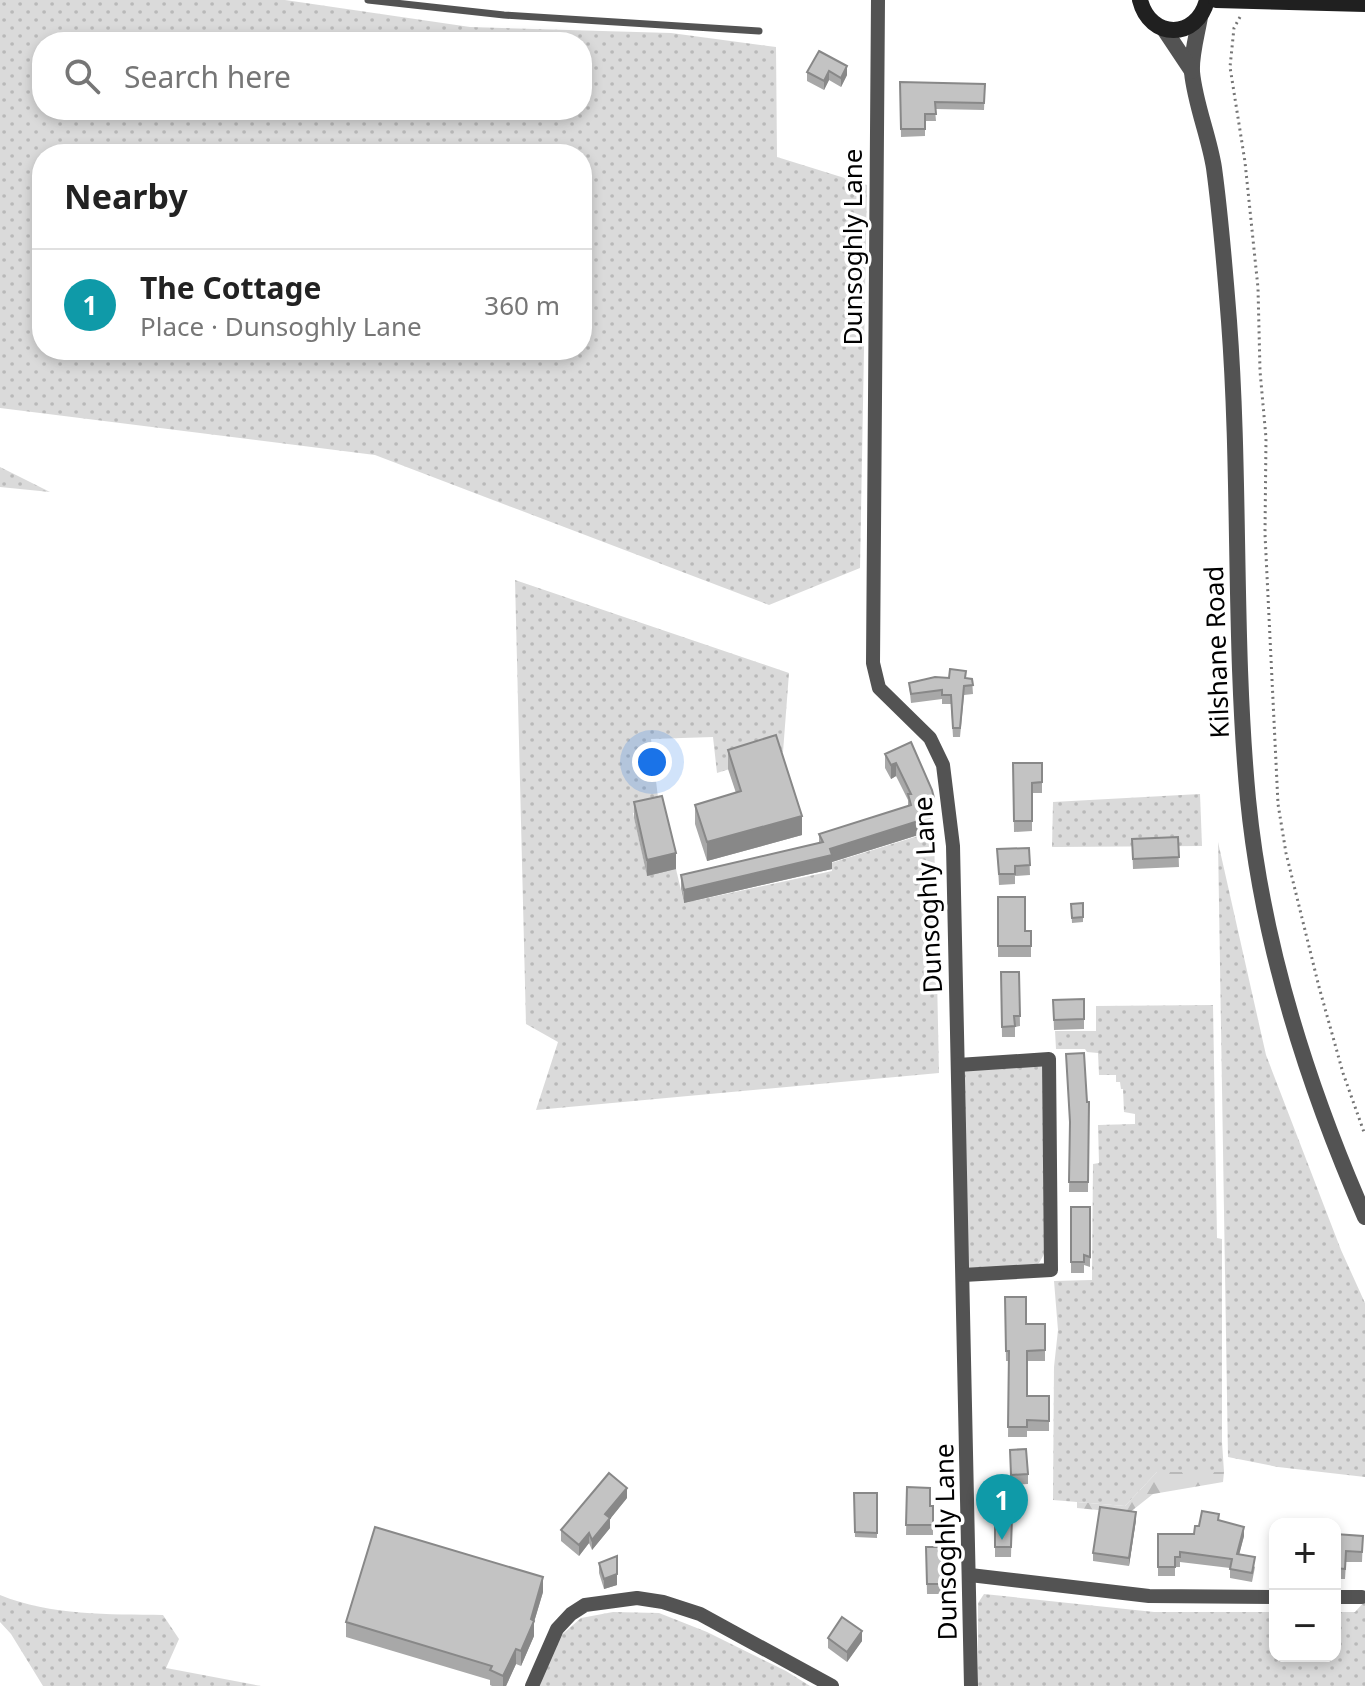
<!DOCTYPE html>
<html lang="en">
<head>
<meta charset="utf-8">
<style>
	:root { --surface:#fff; --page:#f2f2f2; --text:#222; --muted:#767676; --line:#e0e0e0; --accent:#000 }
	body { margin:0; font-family:"Noto Sans",sans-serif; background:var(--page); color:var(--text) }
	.controls { position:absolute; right:24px; bottom:24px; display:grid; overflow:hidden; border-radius:16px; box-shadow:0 4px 12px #0003 }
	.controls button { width:72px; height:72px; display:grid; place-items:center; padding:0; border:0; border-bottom:2px solid var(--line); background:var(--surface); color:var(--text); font:40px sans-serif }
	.you { position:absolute; left:652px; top:762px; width:28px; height:28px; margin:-20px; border:6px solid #fff; border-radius:50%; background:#1a73e8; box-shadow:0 0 0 12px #1a73e833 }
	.badge { display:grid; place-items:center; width:52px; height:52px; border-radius:50%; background:var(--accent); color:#fff; font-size:26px; font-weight:700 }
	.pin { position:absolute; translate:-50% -66px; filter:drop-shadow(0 2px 4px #0008) }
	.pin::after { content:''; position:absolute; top:42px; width:28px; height:24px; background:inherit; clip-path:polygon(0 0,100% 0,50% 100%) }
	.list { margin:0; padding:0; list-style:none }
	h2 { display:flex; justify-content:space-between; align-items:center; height:104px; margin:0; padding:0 32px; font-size:34px }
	h2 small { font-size:26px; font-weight:400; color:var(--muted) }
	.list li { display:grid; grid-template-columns:52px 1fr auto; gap:24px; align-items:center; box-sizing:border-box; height:112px; padding:0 32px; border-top:2px solid var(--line) }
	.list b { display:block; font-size:30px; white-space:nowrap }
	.list p { margin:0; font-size:26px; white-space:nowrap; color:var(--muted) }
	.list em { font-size:26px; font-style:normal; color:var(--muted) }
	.icon { flex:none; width:44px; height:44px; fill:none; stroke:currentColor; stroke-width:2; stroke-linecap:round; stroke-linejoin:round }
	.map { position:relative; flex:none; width:1365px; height:1686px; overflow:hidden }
	.search { position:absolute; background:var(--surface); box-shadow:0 4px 12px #0003; left:32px; top:32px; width:560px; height:88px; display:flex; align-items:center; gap:20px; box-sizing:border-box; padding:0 28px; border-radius:32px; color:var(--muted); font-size:30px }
	.panel { position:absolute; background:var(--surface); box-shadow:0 4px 12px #0003; left:32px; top:144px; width:560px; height:216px; border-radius:32px }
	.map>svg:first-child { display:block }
	.grass { fill:url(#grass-dots); fill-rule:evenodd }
	.forest { fill:url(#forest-firs) }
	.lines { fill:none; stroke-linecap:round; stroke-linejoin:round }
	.path { stroke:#757575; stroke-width:3; stroke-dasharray:2 4; stroke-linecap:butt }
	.service { stroke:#535353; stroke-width:7 }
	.minor { stroke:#535353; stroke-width:14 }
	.tertiary { stroke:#535353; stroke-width:16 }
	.secondary { stroke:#202020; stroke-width:16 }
	.wall { fill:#a8a8a8 }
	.shaded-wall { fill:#888 }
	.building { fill:#c3c3c3; stroke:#888; stroke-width:2 }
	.labels { text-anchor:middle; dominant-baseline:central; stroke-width:7; stroke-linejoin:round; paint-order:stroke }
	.street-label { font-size:26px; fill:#000; stroke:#fff }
</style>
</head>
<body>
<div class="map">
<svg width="1365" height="1686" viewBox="0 0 1365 1686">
	<defs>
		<pattern id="grass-dots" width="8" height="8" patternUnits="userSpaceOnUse" patternTransform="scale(2)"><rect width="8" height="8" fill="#dadada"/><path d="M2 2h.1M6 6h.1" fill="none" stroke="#b9b9b9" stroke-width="1.8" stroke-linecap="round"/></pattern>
		<pattern id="forest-firs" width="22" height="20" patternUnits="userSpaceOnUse" patternTransform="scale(2)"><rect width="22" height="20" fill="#dadada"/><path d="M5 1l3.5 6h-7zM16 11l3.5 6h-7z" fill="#b9b9b9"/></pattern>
	</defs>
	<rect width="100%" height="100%" fill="#fff"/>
	<g class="grass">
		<path d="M0 0H285L470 27 671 33 776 47 777 157 867 185 860 568 769 605 375 455 0 408ZM42 42H582V110H42ZM42 154H582V350H42Z"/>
		<polygon points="0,467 50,492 0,487"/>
		<polygon points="515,580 789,673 783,752 717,773 713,737 651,739 659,806 633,813 647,875 676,869 684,903 832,871 831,863 934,831 939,1073 536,1110 558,1042 526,1024"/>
		<polygon points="1200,794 1202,846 1052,847 1053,802"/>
		<polygon points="1218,842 1266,1055 1341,1250 1365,1303 1365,1477 1278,1467 1228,1457"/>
		<polygon points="1213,1005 1217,1238 1222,1239 1222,1442 1224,1472 1157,1472 1125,1506 1053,1500 1054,1367 1058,1330 1054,1281 1092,1280 1093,1164 1099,1163 1098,1125 1135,1124 1135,1114 1124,1112 1123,1089 1121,1089 1120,1082 1116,1082 1116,1075 1099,1075 1098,1053 1087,1052 1085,1049 1056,1049 1055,1031 1096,1031 1096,1006"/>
		<polygon points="1043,1065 1047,1249 1039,1263 1030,1268 967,1271 964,1069"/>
		<polygon points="984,1594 1154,1612 1275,1612 1275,1656 1335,1656 1335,1612 1355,1612 1365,1601 1365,1686 978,1686 978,1603"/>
		<path d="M0 1595C51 1616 109 1614 163 1615L179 1639 166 1668 261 1686H43L11 1634 0 1622Z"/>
		<polygon points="613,1612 659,1613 707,1632 786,1671 810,1686 534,1686 557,1639 581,1618"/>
	</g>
	<polygon class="forest" points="1157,1472 1224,1472 1223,1482 1153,1494 1129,1513 1077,1508 1077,1502 1125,1506"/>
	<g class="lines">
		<polyline class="path" points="1240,17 1234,28 1230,67 1245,162 1258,288 1260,371 1266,438 1265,534 1278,804 1286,853 1319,987 1343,1073 1365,1135"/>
		<polyline class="service" points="368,0 504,15 759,31"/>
		<g class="minor">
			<polyline points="878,0 873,663 879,688 930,738 943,765 953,846 971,1686"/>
			<polyline points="958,1065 1049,1059 1051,1270 963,1275"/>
			<polyline points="970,1575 1149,1596 1275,1597"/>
			<polyline points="1335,1597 1362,1597"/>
			<polyline points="532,1686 557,1629 571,1614 585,1605 637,1598 663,1602 700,1614 832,1686"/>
		</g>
		<g class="tertiary">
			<path d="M1200 17C1197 35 1191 55 1192 72 1195 104 1209 136 1214 168 1221 219 1225 270 1229 321 1241 480 1233 640 1248 799 1262 942 1308 1087 1365 1217"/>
			<polyline points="1164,29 1192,71"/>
		</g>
		<g class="secondary">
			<path d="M1140 0C1150 40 1197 40 1207 0"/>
			<polyline points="1216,0 1365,4"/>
		</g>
	</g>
	<g class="wall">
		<polygon points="847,66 847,75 841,87 829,80 824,90 807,81 807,72"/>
		<polygon points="900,82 985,84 984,110 935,109 936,121 925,121 925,136 901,137"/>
		<polygon points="949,678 972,679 973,694 964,695 960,737 953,737 951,704 942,704 942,699 911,703 909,683"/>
		<polygon points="728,750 802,835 707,861 695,824 695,805 736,793 728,769"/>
		<polygon points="885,754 932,790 934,812 930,813 931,831 832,862 832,869 684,903 681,889 681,875 819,843 819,834 908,806 908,800 896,776 891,779 885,768"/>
		<polygon points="1013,763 1042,763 1042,793 1032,793 1032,831 1014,832"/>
		<polygon points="634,802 676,869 647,876 634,818"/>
		<polygon points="1178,837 1179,867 1133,869 1132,839"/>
		<polygon points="1029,848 1030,875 1015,876 1015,884 999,885 997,849"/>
		<polygon points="998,897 1025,931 1031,931 1031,957 998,957"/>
		<polygon points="1083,903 1083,922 1072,923 1071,904"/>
		<polygon points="1001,972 1019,972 1020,1026 1015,1027 1015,1037 1002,1037"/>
		<polygon points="1084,999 1084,1029 1054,1030 1053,1000"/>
		<polygon points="1066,1054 1087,1102 1089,1102 1088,1192 1069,1192 1070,1130"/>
		<polygon points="1071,1207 1090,1207 1090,1267 1084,1265 1084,1273 1071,1273"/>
		<polygon points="1005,1297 1045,1350 1045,1361 1027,1361 1027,1396 1049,1396 1049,1431 1027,1431 1027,1437 1008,1437 1009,1361 1006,1361"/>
		<polygon points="1010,1450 1028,1474 1028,1484 1011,1485"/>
		<polygon points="907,1487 930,1506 933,1506 933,1535 906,1535"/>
		<polygon points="854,1493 877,1493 877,1538 855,1537"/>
		<polygon points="627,1498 610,1519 610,1528 592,1550 589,1543 579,1556 561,1541 561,1530"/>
		<polygon points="995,1516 1012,1517 1011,1557 995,1557"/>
		<polygon points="1136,1520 1129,1566 1093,1561 1093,1553"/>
		<polygon points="1219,1520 1244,1536 1239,1554 1255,1567 1252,1582 1230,1578 1230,1568 1180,1562 1180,1567 1175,1567 1175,1576 1158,1576 1158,1534 1194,1534 1199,1526"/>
		<polygon points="1335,1534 1363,1536 1362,1562 1346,1562 1345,1579 1335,1579"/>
		<polygon points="926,1547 942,1547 943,1594 927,1594"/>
		<polygon points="599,1563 617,1585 604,1589 599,1573"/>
		<polygon points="543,1592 534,1622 534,1636 521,1666 516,1664 506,1686 492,1686 490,1685 490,1680 346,1637 346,1622"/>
		<polygon points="828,1638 862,1641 847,1662 828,1648"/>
	</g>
	<g class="shaded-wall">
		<polygon points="847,66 847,75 841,87 841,78"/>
		<polygon points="829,71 829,80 824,90 824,81"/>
		<polygon points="896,763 896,776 891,779 891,765"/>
		<polygon points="934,798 934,812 926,814 926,801"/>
		<polygon points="802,816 802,835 707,861 707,842"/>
		<polygon points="931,817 931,831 832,862 832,869 684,903 684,890 830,849"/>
		<polygon points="676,853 676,869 647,876 647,860"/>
		<polygon points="627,1488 627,1498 610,1519 610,1528 592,1550 592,1540 605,1514"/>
		<polygon points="1136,1512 1136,1520 1129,1566 1129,1558"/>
		<polygon points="1244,1527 1244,1536 1237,1563 1237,1554"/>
		<polygon points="589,1533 589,1543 579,1556 579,1545"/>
		<polygon points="617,1574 617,1585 604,1589 604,1579"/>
		<polygon points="543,1577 543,1592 534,1622 534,1636 521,1666 521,1651"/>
		<polygon points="862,1631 862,1641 847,1662 847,1652"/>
		<polygon points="516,1649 516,1664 506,1686 503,1686 503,1676"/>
	</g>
	<g class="building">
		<polygon points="819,51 847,66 841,78 829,71 824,81 807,72"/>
		<polygon points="900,82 985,84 984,103 935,102 936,114 925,114 925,129 901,129"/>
		<polygon points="950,669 966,671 965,678 972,679 973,685 964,686 960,728 953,728 951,695 942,695 942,690 911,694 909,683 935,677 949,678"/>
		<polygon points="776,735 802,816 707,842 695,805 741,791 728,750"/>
		<polygon points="911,742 932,790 934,798 926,801 931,817 830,849 832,855 684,890 681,875 823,842 819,834 911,805 908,794 911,794 896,763 891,765 885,754"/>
		<polygon points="1013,763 1042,763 1042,782 1032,783 1032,821 1014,821"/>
		<polygon points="662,796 676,853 647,860 634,802"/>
		<polygon points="1178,837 1179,857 1133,859 1132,839"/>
		<polygon points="1029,848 1030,865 1015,866 1015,874 999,874 997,849"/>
		<polygon points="998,897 1025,897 1025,931 1031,931 1031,946 998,946"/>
		<polygon points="1083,903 1083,917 1072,918 1071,904"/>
		<polygon points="1001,972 1019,972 1020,1016 1014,1016 1015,1026 1002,1027"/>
		<polygon points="1084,999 1084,1019 1054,1020 1053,1000"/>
		<polygon points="1084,1053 1087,1102 1089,1102 1088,1182 1069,1182 1070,1122 1066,1054"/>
		<polygon points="1071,1207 1090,1207 1090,1257 1084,1255 1084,1262 1071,1262"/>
		<polygon points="1005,1297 1026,1297 1026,1324 1045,1324 1045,1350 1027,1351 1027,1396 1049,1396 1049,1421 1027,1420 1027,1427 1008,1427 1009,1351 1006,1351"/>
		<polygon points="1026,1449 1028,1474 1011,1475 1010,1450"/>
		<polygon points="609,1473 627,1488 605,1514 610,1518 592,1540 589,1533 579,1545 561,1530"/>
		<polygon points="907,1487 930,1488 930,1506 933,1506 933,1525 906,1525"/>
		<polygon points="854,1493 877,1493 877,1533 855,1532"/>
		<polygon points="1100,1507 1136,1512 1129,1558 1093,1553"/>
		<polygon points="1202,1511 1219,1514 1218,1520 1244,1527 1237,1554 1255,1557 1252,1573 1230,1569 1232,1559 1180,1552 1180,1557 1175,1557 1175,1567 1158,1567 1158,1534 1194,1534 1195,1526 1199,1526"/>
		<polygon points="995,1516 1012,1517 1011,1547 995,1547"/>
		<polygon points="375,1527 543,1577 531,1619 534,1621 521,1651 516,1649 503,1676 490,1670 492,1666 346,1622"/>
		<polygon points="1335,1534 1363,1536 1362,1552 1346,1551 1345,1569 1335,1568"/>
		<polygon points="926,1547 942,1547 943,1584 927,1584"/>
		<polygon points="617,1556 617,1574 604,1579 599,1563"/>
		<polygon points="842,1617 862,1631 847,1652 828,1638"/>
	</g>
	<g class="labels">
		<g class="street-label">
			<text transform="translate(852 247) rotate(-90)">Dunsoghly Lane</text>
			<text transform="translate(1216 652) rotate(-92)">Kilshane Road</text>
			<text transform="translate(927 895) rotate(-93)">Dunsoghly Lane</text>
			<text transform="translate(945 1542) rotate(-91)">Dunsoghly Lane</text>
		</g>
	</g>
</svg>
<div class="controls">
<button>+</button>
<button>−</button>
</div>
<div class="you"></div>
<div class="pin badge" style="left:1002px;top:1540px;background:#0f9aa8">1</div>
<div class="search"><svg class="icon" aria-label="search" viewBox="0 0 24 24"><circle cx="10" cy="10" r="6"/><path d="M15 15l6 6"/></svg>Search here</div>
<section class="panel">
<h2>Nearby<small></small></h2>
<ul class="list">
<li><span class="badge" style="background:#0f9aa8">1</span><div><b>The Cottage</b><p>Place · Dunsoghly Lane</p></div><em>360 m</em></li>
</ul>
</section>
</div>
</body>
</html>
